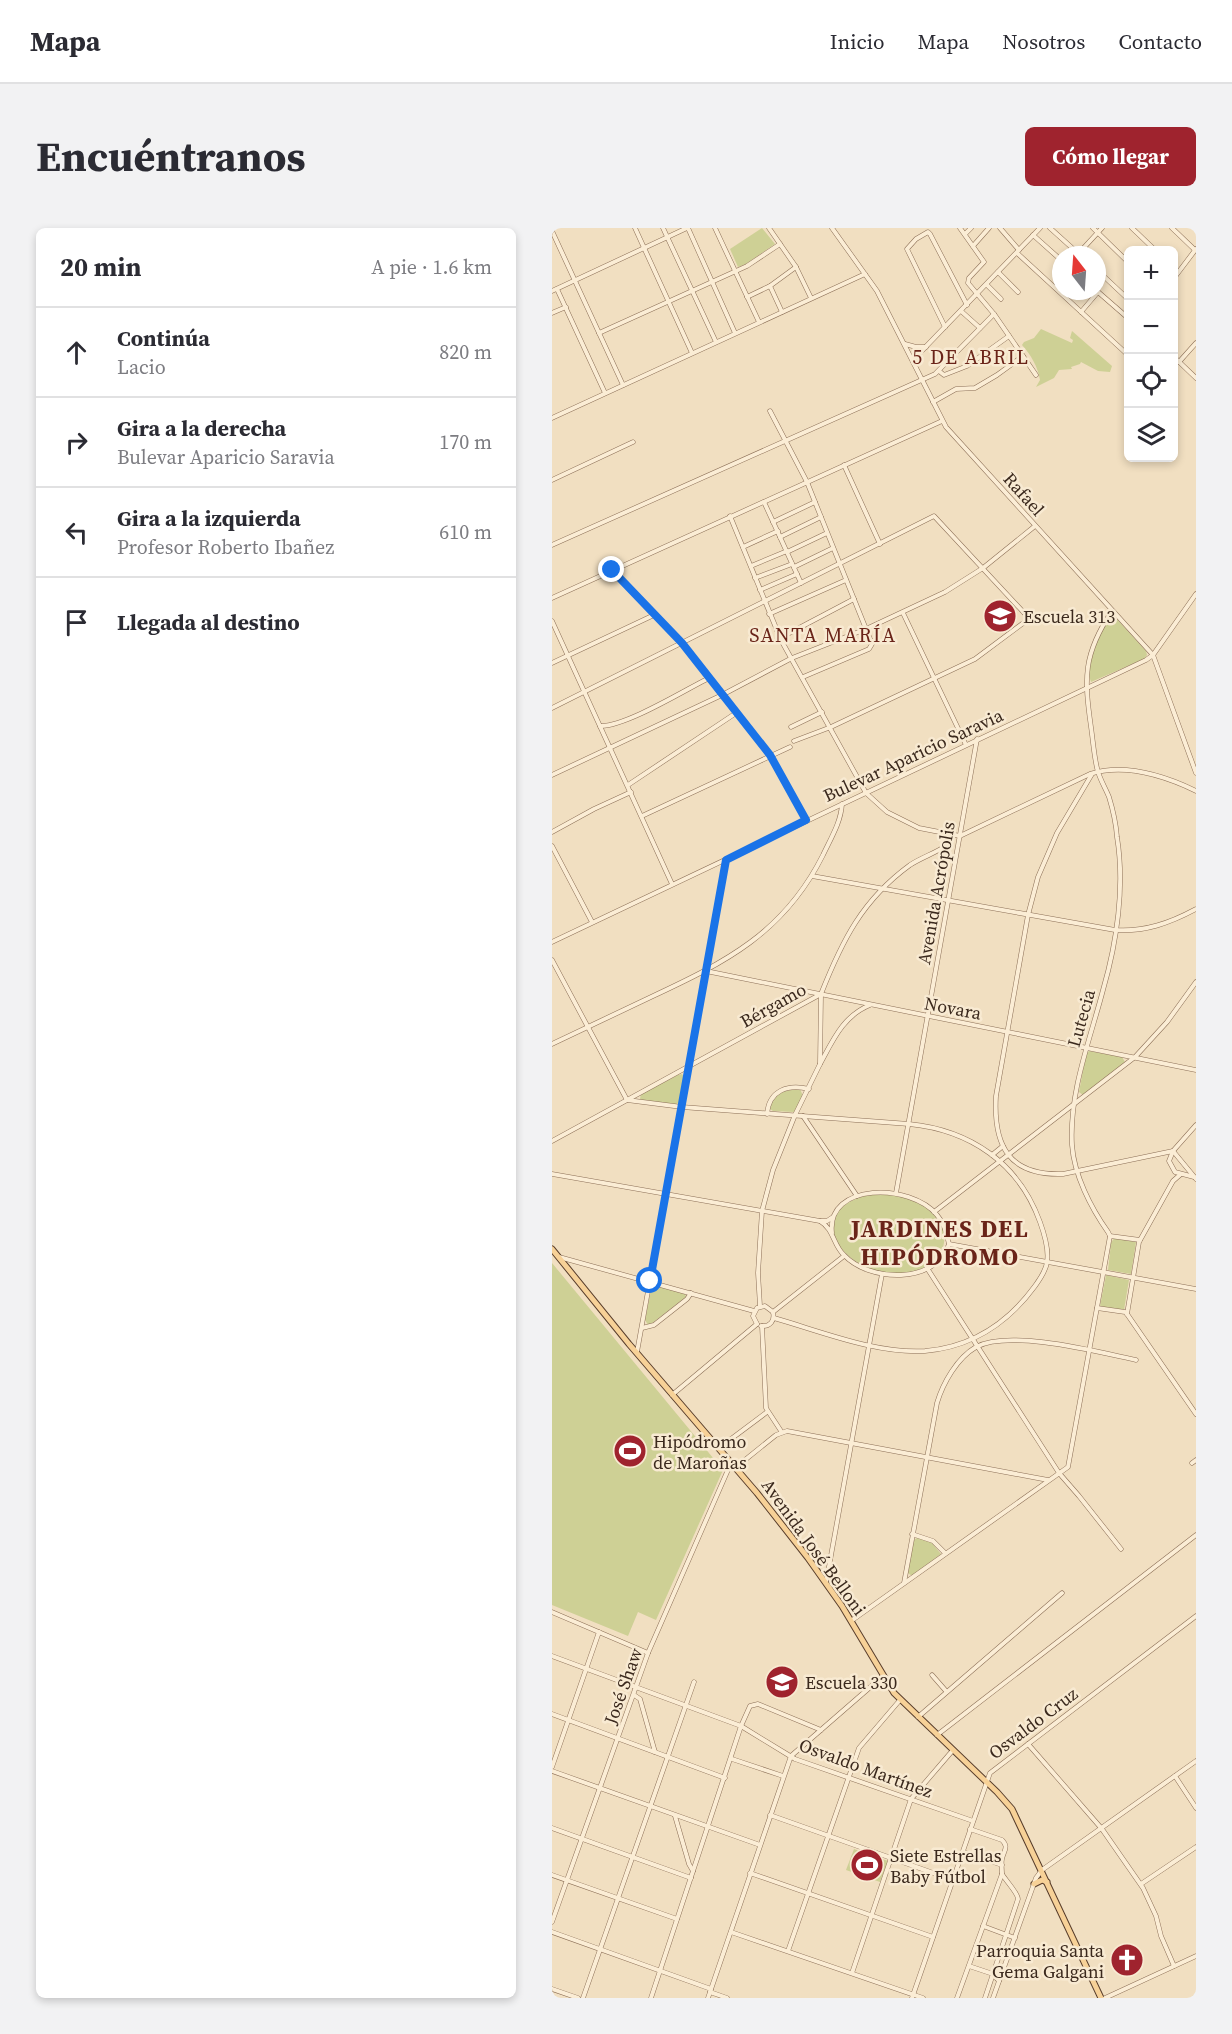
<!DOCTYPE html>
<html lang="es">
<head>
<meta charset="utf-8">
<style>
	:root { --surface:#fff; --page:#f2f2f3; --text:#2b2b33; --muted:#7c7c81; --line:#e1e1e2; --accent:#9f232e }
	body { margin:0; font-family:"Source Serif 4",serif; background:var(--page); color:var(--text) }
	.controls { position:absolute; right:18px; top:18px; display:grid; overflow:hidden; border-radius:9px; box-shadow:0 3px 9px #0003 }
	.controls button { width:54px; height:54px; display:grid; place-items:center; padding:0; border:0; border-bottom:2px solid var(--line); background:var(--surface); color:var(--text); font:30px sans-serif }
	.compass { position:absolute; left:500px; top:18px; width:54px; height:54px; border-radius:50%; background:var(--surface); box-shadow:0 3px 9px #0003; rotate:343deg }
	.stop { position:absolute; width:18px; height:18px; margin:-14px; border:4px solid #1a73e8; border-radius:50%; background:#fff }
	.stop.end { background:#1a73e8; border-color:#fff; box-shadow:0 2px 6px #0008 }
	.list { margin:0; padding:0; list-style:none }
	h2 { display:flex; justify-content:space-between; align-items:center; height:78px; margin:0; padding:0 24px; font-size:26px }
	h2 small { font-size:20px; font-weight:400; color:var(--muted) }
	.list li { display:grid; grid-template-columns:39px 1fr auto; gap:18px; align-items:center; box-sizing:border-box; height:90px; padding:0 24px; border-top:2px solid var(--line) }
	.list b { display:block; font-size:22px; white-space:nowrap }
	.list p { margin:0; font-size:20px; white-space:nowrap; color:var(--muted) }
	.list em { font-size:20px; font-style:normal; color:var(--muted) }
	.icon { flex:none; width:33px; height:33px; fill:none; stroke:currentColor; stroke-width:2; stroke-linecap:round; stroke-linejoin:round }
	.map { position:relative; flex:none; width:644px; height:1770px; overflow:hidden; border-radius:9px }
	header { display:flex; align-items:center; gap:36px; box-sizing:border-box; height:84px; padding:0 30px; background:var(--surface); border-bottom:2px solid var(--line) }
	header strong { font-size:28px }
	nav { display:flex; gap:33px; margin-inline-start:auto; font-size:21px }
	.intro { display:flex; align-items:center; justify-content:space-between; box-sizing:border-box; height:144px; padding:0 36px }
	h1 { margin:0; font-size:42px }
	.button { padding:15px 27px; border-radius:9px; background:var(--accent); color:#fff; font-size:21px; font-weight:700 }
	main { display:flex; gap:36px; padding:0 36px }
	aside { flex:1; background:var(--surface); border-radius:9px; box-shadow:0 3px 9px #0003 }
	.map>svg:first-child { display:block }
	.green { fill:#ced095 }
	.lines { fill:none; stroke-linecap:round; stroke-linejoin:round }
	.minor-casing { stroke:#8c6f57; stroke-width:5 }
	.major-casing { stroke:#593e2c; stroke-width:7 }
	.minor { stroke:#fbedd5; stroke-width:4 }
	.major { stroke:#f7d197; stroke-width:5 }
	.route { stroke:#1a73e8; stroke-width:8 }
	.labels { text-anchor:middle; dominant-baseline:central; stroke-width:5; stroke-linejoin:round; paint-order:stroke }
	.street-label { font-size:18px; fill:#3b291d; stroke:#f8ead2 }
	.poi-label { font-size:18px; fill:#3b291d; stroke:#f8ead2; text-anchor:start }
	.neighbourhood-label { font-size:20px; letter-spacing:1.5px; fill:#6a2419; stroke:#f8ead2 }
	.district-label { font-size:24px; font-weight:bold; letter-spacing:1.5px; fill:#6a2419; stroke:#f8ead2 }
</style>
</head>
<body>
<header>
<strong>Mapa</strong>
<nav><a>Inicio</a><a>Mapa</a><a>Nosotros</a><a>Contacto</a></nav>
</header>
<div class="intro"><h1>Encuéntranos</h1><a class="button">Cómo llegar</a></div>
<main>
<aside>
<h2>20 min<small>A pie · 1.6 km</small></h2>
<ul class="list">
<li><svg class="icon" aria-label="ahead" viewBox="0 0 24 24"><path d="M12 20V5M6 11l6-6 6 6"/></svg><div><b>Continúa</b><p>Lacio</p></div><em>820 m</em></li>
<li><svg class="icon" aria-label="right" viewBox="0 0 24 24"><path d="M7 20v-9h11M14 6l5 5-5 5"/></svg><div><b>Gira a la derecha</b><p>Bulevar Aparicio Saravia</p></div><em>170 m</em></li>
<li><svg class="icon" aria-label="left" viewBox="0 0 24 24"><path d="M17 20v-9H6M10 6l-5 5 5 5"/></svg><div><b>Gira a la izquierda</b><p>Profesor Roberto Ibañez</p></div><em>610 m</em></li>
<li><svg class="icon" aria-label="arrive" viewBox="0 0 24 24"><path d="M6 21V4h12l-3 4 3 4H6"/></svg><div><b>Llegada al destino</b></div></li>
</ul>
</aside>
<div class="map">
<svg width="644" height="1770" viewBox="0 0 644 1770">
	<rect width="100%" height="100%" fill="#f1dfc1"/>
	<g class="green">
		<polygon points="210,0 223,16 194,36 186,39 178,21"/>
		<path d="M489 101 520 115 521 112 518 110 520 103 560 138 558 144 546 143 529 134 528 136 519 139 520 141 507 142 502 150 484 159 488 152C486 139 479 127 470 117L472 114 482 110Z"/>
		<path d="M562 388 594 423 595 427 592 431 539 454C532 439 547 396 562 388Z"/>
		<polygon points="537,823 570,829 573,834 531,867 527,864 534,826"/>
		<polygon points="130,846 132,849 127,875 124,876 92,875 88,871 89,866 126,847"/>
		<path d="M248 861 251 868 242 884 221 883 218 881C220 864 234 862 248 861Z"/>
		<path d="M321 966C337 966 351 967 366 974 398 990 404 1029 366 1042 304 1064 235 983 321 966Z"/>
		<polygon points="562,1010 584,1014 579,1046 556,1042 559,1015"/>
		<polygon points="0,1035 171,1242 104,1392 86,1384 76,1408 0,1377"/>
		<polygon points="554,1047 577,1052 572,1082 549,1080 548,1078"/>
		<polygon points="100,1057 133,1065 134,1069 99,1096 96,1097 93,1092"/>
		<polygon points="366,1309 379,1314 389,1326 360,1348 356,1345 356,1342 361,1313"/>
		<polygon points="302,1621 336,1633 328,1654 294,1642"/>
	</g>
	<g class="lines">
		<g class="minor-casing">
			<g id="minor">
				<polyline points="83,0 140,125"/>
				<polyline points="111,0 164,114"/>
				<polyline points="136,0 183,105"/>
				<polyline points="163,0 207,94"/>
				<polyline points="217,0 244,39 259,70"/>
				<polyline points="280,0 325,63 394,199 601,427 644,545"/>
				<polyline points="408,0 432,34 417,50 416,55 442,86 484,147"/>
				<polyline points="448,0 467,22"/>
				<polyline points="498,0 528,27"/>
				<polyline points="541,0 576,34"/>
				<polyline points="580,0 603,22"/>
				<polyline points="620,0 643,22"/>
				<polyline points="0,3 71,157"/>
				<polyline points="413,6 419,0"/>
				<polyline points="481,7 509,32"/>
				<polyline points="421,18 437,0"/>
				<polyline points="465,25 576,127"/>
				<polyline points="526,26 550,0"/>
				<polyline points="545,42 576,71"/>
				<polyline points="446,44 466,64"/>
				<polyline points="622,50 644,21"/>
				<polyline points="435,57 449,71"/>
				<polyline points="218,58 230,84"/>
				<polyline points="5,61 53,165"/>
				<polyline points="0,63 135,0"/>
				<polyline points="545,63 576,90"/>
				<polyline points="195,69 218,58 244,39"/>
				<polyline points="409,83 428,100"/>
				<polyline points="529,84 546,64"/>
				<polyline points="0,85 14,79"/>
				<polyline points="393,99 355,21 364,11 376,4 378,6 415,77"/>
				<polyline points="47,105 195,38 228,16"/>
				<polyline points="353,116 364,119 374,119"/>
				<polyline points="622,129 644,150"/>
				<polyline points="361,132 488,0"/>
				<polyline points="627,134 644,115"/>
				<polyline points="387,143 392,147 415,138 457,108"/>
				<polyline points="381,174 404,161 423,160 445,147 471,128"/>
				<polyline points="218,183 255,254 320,416 317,421 251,449"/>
				<polyline points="0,190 313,46"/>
				<polyline points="292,237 328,316"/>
				<polyline points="0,252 81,214"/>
				<polyline points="212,274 249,355"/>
				<path d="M178 288 229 412 314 565 335 584 367 600 408 608 538 546C573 535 613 548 644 563"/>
				<polyline points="221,294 263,274"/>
				<polyline points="228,309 269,289"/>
				<polyline points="0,317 383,146 442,86"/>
				<polyline points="191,319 226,303"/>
				<polyline points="235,324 275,305"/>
				<polyline points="199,338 235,323"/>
				<polyline points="242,339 281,320"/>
				<polyline points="60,342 130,415 218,527 254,592"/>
				<polyline points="203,350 240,336"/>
				<polyline points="208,362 245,346"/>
				<polyline points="0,370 390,193"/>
				<path d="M560 383C531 426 532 450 539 499 541 513 542 527 545 540 547 550 553 559 557 569 561 582 564 596 565 609 573 658 565 714 551 762 538 812 517 864 520 917 522 947 539 980 556 1004L558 1008 588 1012"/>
				<polyline points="351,385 414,517"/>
				<polyline points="217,386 294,352"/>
				<polyline points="0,393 120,656"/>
				<polyline points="228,410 302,371"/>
				<polyline points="0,435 102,387"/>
				<polyline points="0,480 382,288 475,388 474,393 423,431 279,499 242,513"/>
				<path d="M48 498C73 499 133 462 157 450"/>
				<polyline points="239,499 270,484"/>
				<path d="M540 546 505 605 486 649 476 687 444 868C441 919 458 948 511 946L621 923"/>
				<polyline points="0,547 170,467 240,430 314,401 393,364 431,340 483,298"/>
				<polyline points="76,557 184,485"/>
				<polyline points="90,588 238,519"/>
				<polyline points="0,604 42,581 79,564"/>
				<polyline points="0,618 40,694"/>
				<path d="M260 648 563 702C593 704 618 695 644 681"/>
				<polyline points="0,714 594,432 601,427 644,366"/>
				<path d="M0 732 75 872 130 879 357 896C418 902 467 935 488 994 492 1005 497 1022 495 1034 494 1043 488 1051 483 1058 456 1095 419 1119 373 1123 324 1126 268 1103 222 1090"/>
				<polyline points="154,743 644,842"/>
				<path d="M0 816C33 800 66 785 99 769 174 734 232 705 271 627 279 610 289 594 290 576"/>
				<path d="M268 836C281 812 291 788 318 777"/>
				<path d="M215 886C217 862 236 856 257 861"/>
				<polyline points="251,888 305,968"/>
				<path d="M0 913 269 766C290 713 310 672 358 637 370 629 384 625 395 617L397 607"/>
				<polyline points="621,923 644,951"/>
				<polyline points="440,927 451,918"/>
				<polyline points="0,946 268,993 275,993 281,989"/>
				<polyline points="642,949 623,944 617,933 621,923 644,897"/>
				<polyline points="344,965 425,511"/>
				<polyline points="382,984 583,829 615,794 644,754"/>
				<path d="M268 993C282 1001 281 1017 292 1027 317 1054 384 1057 397 1016 395 1006 392 995 385 987 359 955 274 954 280 1005"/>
				<polyline points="397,1016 644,1061"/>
				<polyline points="7,1029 202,1083"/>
				<polyline points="375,1040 507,1245 527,1268 569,1321"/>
				<polyline points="208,1078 206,1045 210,983 221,942 243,887 268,836 269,767"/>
				<polyline points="545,1080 573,1084 575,1086 644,1186"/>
				<polyline points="221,1084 292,1028"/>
				<polyline points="575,1086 587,1014 621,953 629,946"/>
				<polyline points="205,1096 201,1088 205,1080 213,1078 221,1084"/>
				<path d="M209 1098C218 1099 223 1093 221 1084"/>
				<polyline points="210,1098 214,1180 229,1203"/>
				<polyline points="90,1100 102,1097 135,1071 139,1065"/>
				<polyline points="85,1124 174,632"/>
				<polyline points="120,1167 205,1096"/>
				<polyline points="175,1214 215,1184"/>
				<polyline points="640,1235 644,1232"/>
				<polyline points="183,1240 224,1207 235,1203 496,1252"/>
				<polyline points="360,1306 381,1313 393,1325"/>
				<polyline points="274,1355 330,1046"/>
				<path d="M352 1355 385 1175C391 1155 405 1130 424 1119 458 1101 546 1124 584 1132"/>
				<polyline points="0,1384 96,1425"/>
				<polyline points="299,1393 516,1239 558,1008"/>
				<polyline points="0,1428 189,1498 243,1531 421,1593"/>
				<polyline points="380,1447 394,1463"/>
				<polyline points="82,1467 88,1471 103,1524"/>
				<polyline points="0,1486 173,1550"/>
				<polyline points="366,1489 510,1365"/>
				<polyline points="385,1507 644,1307"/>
				<polyline points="476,1516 550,1601 591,1660 604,1688 609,1708 622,1738"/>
				<polyline points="180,1531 231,1548"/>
				<polyline points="0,1539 47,1404"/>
				<polyline points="0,1543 208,1617"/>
				<polyline points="623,1548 644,1580"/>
				<polyline points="218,1587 401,1652"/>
				<polyline points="123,1588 137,1636 141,1643"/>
				<polyline points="0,1600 139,1650"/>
				<polyline points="411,1624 450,1637"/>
				<polyline points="198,1645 381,1709"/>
				<polyline points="0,1647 125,1691"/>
				<polyline points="589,1656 644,1619"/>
				<polyline points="0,1694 96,1425 179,1235"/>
				<polyline points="431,1698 463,1710"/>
				<polyline points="0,1704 159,1761"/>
				<polyline points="179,1704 371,1770"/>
				<polyline points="236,1723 307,1520 348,1472"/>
				<polyline points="417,1738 441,1746 447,1753"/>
				<polyline points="300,1745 359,1571 401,1522"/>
				<polyline points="0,1761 26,1770"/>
				<polyline points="158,1764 175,1770"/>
				<polyline points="31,1770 142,1454"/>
				<polyline points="99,1770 189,1498 198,1478 206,1476 269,1502"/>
				<polyline points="156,1770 239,1528 331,1448"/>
				<polyline points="360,1770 438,1545 644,1388"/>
				<path d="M405 1770 450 1646C450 1641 449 1635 450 1631 452 1622 457 1619 450 1612L418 1601"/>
				<path d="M433 1770 466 1671C466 1665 454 1653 450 1646"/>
				<polyline points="441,1770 484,1650 490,1642 644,1533"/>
				<polyline points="553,1770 644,1728"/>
			</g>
		</g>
		<g class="major-casing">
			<g id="major">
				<polyline points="0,1021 77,1116 205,1265 256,1330 290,1378 342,1465 445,1564 460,1581 549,1770"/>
				<polyline points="482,1656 490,1652 495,1654"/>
			</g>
		</g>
		<use href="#minor" class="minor"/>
		<use href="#major" class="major"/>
	</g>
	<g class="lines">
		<polyline class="route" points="60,342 130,415 218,527 254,592 174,632 98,1053"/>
	</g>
	<defs>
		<g id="school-disc" transform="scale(1.725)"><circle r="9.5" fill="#9f232e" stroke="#f8ead2"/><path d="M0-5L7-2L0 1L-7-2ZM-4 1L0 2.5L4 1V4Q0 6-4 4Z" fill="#fff"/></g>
		<g id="stadium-disc" transform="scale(1.725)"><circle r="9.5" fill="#9f232e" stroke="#f8ead2"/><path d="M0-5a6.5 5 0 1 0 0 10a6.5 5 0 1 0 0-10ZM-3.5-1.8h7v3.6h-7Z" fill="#fff"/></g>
		<g id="church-disc" transform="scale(1.725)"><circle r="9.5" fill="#9f232e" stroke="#f8ead2"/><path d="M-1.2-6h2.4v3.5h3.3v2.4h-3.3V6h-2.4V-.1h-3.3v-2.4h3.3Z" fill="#fff"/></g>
	</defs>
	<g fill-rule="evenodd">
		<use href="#school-disc" x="448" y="388"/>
		<use href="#stadium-disc" x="78" y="1223"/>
		<use href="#school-disc" x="230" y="1454"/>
		<use href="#stadium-disc" x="315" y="1637"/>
		<use href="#church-disc" x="575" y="1732"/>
	</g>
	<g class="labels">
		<g class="street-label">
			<text transform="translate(472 266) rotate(48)">Rafael</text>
			<text transform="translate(361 527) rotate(-25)">Bulevar Aparicio Saravia</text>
			<text transform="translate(384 665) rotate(-80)">Avenida Acrópolis</text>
			<text transform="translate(221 777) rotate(-29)">Bérgamo</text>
			<text transform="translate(401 780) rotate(11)">Novara</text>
			<text transform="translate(529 790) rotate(-74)">Lutecia</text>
			<text transform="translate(262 1319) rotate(54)">Avenida José Belloni</text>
			<text transform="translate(71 1458) rotate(-70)">José Shaw</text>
			<text transform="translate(481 1495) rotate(-37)">Osvaldo Cruz</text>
			<text transform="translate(314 1540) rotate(20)">Osvaldo Martínez</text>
		</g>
		<g class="poi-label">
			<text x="471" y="388">Escuela 313</text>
			<text x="101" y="1213">Hipódromo<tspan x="101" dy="21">de Maroñas</tspan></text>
			<text x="253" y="1454">Escuela 330</text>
			<text x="338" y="1627">Siete Estrellas<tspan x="338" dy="21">Baby Fútbol</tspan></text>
			<text x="552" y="1722" text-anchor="end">Parroquia Santa<tspan x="552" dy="21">Gema Galgani</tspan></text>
		</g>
		<g class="neighbourhood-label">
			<text x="419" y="129">5 DE ABRIL</text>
			<text x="271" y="407">SANTA MARÍA</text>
		</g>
		<g class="district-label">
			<text x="388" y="1000">JARDINES DEL<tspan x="388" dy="28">HIPÓDROMO</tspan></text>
		</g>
	</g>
</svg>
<div class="controls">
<button>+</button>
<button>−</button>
<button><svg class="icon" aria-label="locate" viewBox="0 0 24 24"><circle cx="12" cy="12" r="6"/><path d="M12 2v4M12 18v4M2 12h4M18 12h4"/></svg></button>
<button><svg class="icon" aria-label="layers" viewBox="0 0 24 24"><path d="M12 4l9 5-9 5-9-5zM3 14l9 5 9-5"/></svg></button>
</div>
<svg class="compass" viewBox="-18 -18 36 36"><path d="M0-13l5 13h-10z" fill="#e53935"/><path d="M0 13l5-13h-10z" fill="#7c7c81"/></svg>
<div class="stop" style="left:98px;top:1053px"></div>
<div class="stop end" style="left:60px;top:342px"></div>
</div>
</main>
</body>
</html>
